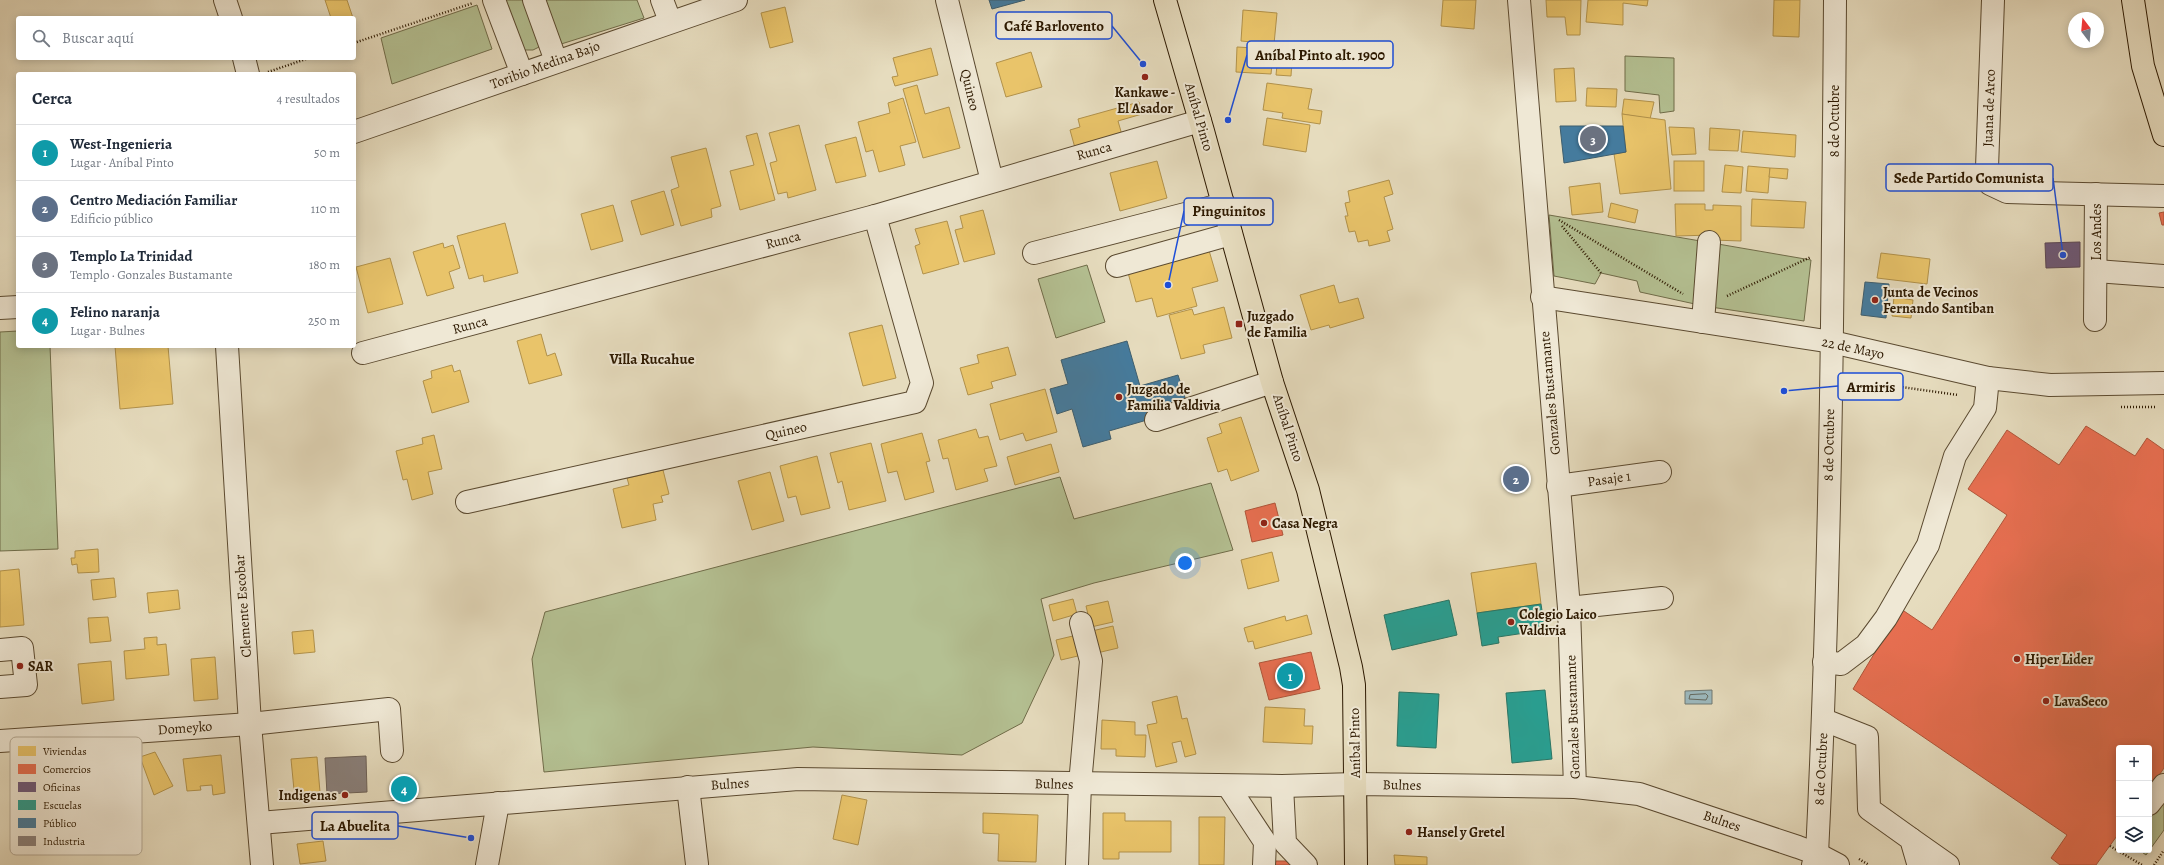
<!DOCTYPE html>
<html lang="es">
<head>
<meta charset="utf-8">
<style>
	:root { --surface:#fff; --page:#f2f2f3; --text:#1f2937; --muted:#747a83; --line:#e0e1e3; --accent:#7c3aed }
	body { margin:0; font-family:Alegreya,serif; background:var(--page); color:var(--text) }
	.controls { position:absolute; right:12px; bottom:12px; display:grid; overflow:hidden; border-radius:4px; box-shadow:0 2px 10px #0003 }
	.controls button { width:36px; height:36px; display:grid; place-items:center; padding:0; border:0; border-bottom:1px solid var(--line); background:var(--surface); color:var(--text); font:20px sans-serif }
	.compass { position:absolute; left:2068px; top:12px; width:36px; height:36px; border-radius:50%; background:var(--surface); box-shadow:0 2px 10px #0003; rotate:344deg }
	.you { position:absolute; left:1185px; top:563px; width:14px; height:14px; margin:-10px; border:3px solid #fff; border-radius:50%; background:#1a73e8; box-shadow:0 0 0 6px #1a73e833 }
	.badge { display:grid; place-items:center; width:26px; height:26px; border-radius:50%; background:var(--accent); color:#fff; font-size:13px; font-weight:700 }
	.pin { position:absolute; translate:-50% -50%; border:2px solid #fff; box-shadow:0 1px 4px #0006 }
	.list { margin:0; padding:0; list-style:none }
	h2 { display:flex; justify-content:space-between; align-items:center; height:52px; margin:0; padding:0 16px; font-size:17px }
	h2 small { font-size:13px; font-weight:400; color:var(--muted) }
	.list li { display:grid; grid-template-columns:26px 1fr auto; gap:12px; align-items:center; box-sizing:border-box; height:56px; padding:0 16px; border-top:1px solid var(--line) }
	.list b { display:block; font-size:15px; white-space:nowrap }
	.list p { margin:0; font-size:13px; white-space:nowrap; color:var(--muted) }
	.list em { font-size:13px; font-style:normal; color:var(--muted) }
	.icon { flex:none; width:22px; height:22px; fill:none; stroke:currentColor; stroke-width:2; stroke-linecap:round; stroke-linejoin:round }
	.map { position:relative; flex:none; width:2164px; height:865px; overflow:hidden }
	.search { position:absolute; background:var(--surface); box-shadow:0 2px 10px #0003; left:16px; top:16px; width:340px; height:44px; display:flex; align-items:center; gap:10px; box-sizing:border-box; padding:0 14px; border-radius:4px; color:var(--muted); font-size:15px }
	.panel { position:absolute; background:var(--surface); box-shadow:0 2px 10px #0003; left:16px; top:72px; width:340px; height:276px; border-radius:4px }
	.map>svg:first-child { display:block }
	.green { fill:#b4c092; stroke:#706c49 }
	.water { fill:#9cb8bd; stroke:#707871 }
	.homes { fill:#e9c46a; stroke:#b1914a }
	.shops { fill:#e76f51; stroke:#af5539 }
	.offices { fill:#6d597a; stroke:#5a4655 }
	.schools { fill:#2a9d8f; stroke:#2b7564 }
	.public { fill:#457b9d; stroke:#3e5e6e }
	.industry { fill:#8a817c; stroke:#6e6257 }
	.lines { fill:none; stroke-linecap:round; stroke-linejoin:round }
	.shore { stroke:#64685e; stroke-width:1 }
	.minor-casing { stroke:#5b4a30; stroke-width:24 }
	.major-casing { stroke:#2d1900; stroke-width:24 }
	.path { stroke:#2d1900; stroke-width:2.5; stroke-dasharray:1 2; stroke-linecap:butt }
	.minor { stroke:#efe8d5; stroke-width:22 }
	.major { stroke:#e6dcbe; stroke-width:22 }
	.poi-dot { fill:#8f2418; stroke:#efe8d5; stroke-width:1.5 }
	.labels { text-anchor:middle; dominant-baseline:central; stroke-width:4; stroke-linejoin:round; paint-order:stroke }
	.street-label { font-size:14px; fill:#2d1900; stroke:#efe8d5 }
	.poi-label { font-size:14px; font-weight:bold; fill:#2d1900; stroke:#efe8d5; text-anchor:start }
	.neighbourhood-label { font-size:15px; font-weight:bold; fill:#2d1900; stroke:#efe8d5 }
	.key { fill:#efe8d5; stroke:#b5aa95; stroke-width:1 }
	.key-label { font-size:11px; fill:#2d1900 }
	.leader { fill:none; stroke:#1d4ed8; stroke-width:1.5 }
	.callout-dot { fill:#1d4ed8; stroke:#efe8d5; stroke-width:1.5 }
	.callout { fill:#efe8d5; stroke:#1d4ed8; stroke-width:1.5 }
	.callout-label { font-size:15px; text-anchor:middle; font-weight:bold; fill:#2d1900 }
</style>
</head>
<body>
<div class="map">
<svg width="2164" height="865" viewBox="0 0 2164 865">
	<rect width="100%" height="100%" fill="#e6dcbe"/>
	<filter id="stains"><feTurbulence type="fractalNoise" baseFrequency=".005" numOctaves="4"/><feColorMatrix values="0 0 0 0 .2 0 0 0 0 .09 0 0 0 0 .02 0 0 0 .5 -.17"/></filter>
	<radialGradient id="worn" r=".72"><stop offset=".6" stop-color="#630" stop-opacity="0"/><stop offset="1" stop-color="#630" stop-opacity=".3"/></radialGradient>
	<g class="green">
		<polygon points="500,0 527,0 543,45 533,50 523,50"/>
		<polygon points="541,0 637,0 644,18 558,45"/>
		<polygon points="477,5 492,49 392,84 381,38"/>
		<polygon points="1625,56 1674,58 1674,111 1660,113 1659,95 1625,91"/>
		<polygon points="1549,215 1811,260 1804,321 1704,306 1640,292 1637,281 1601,273 1595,284 1554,276"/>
		<polygon points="1087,265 1105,322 1056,338 1038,279"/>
		<polygon points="18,331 18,346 50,346 58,549 0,551 0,332"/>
		<polygon points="1060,477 1074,519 1211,483 1233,550 1094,583 1041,599 1054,655 1022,723 962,755 813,747 544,772 532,659 545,612"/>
		<polygon points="2164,797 2164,830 2146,855 2139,850 2149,850 2149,818"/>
	</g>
	<polygon class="water" points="1712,690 1712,704 1685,704 1685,691"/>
	<g class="homes">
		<polygon points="325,0 347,0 353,18 331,18"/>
		<polygon points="1443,0 1476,0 1474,29 1441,26"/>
		<polygon points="1546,0 1581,0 1580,35 1567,35 1565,17 1547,17"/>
		<polygon points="1588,0 1648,0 1647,6 1623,3 1623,25 1586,22"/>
		<polygon points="1774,0 1800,0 1799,37 1773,36"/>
		<polygon points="785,7 793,42 770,48 761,13"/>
		<polygon points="1243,10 1277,13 1274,44 1241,41"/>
		<polygon points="1280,45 1293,46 1291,76 1276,75 1277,65 1272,64 1271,74 1236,72 1237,47 1272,49 1272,52 1279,52"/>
		<polygon points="931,48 938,75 895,86 892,77 898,76 893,58"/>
		<polygon points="1031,52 1042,87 1006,97 996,63"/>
		<polygon points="1574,68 1576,101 1556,102 1554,69"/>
		<polygon points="1267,83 1312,89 1308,109 1322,111 1320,124 1282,118 1283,113 1263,110"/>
		<polygon points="917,85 925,114 949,107 960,148 923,158 903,89"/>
		<polygon points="1587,88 1617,89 1616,107 1586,106"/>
		<polygon points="903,98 916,142 900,146 905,165 879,172 873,150 866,152 858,122 890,113 888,103"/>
		<polygon points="1624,99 1654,102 1650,119 1622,114"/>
		<polygon points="1139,102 1142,114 1118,121 1122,135 1075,148 1070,130 1080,127 1078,119"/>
		<polygon points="1622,114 1665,120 1671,189 1620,194 1614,154 1626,152"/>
		<polygon points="1267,118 1310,125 1306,152 1263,145"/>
		<polygon points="799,125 816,190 788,198 787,192 778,194 770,163 777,161 769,133"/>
		<polygon points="1669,127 1694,128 1696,154 1672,155"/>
		<polygon points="1710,128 1740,130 1738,151 1709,150"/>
		<polygon points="1743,131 1796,135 1795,157 1741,152"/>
		<polygon points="757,133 775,200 740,210 730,171 754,165 746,136"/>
		<polygon points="856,137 866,176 836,183 825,145"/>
		<polygon points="706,148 721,206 711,209 712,217 681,226 671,190 679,187 671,157"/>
		<polygon points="1157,161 1167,198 1120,211 1110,173"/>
		<rect x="1674" y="161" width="30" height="30"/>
		<polygon points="1725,165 1743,167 1741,193 1722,192"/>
		<polygon points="1748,166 1770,168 1768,193 1746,191"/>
		<polygon points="1770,168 1788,169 1787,179 1769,177"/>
		<polygon points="1389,180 1393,194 1384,197 1393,229 1387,231 1390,241 1369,246 1368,240 1358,242 1355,231 1349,232 1345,216 1348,216 1345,203 1350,202 1348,191"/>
		<polygon points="1600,183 1603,212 1572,215 1569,187"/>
		<polygon points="664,191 674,225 641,235 631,201"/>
		<polygon points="1752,199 1806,202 1804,228 1751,226"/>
		<polygon points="1611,203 1638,210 1635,223 1608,217"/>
		<polygon points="1675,204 1705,204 1705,210 1713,210 1713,205 1741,206 1741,241 1713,240 1713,235 1676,236"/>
		<polygon points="613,205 623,241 591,250 581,214"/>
		<polygon points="983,210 995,254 964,262 955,230 963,228 960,216"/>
		<polygon points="947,221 959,264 923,274 915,246 920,244 915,229"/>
		<polygon points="505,223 518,273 484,282 483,275 469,279 457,236"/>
		<polygon points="443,243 444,248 453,245 460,268 449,272 454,288 427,296 413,252"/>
		<polygon points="1208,247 1218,281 1192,288 1197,306 1157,317 1152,298 1136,302 1127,269"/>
		<polygon points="1881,253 1930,259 1927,284 1877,278"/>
		<polygon points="390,258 403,304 368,313 356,267"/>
		<polygon points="1334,285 1339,303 1358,298 1364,318 1330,328 1329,325 1311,330 1300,295"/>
		<polygon points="1894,297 1913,300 1911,318 1892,316"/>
		<polygon points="1224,307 1232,338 1203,345 1205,353 1181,359 1169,315 1192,309 1194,315"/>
		<polygon points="882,325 896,378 863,386 849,333"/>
		<polygon points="541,334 547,356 555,353 562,375 529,384 517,341"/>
		<polygon points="115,346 168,346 173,404 120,409"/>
		<polygon points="1008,347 1016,375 991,382 993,388 968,395 960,368 979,363 977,355"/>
		<polygon points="452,365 454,372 460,370 469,402 432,413 423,381 432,378 431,371"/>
		<polygon points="1045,389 1057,432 1026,441 1023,433 1000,440 990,404"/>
		<polygon points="1241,417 1259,471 1231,481 1227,469 1218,472 1207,438 1222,433 1219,424"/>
		<polygon points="976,429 979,438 988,436 997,466 984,469 988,481 956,490 948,458 943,459 938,440"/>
		<polygon points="922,433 930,461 926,462 934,492 905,500 897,471 888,473 881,444"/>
		<polygon points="434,435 442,469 428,472 433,494 412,500 407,479 403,480 396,451 423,444 422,438"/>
		<polygon points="871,443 886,501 849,510 842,481 838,483 830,453"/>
		<polygon points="1051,444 1059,472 1015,485 1007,457"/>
		<polygon points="817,456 830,508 801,515 796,496 788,498 780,466"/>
		<polygon points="663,470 669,494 661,496 663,502 653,504 656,520 622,528 613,489 629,485 627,478"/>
		<polygon points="770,472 784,521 752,530 738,481"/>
		<polygon points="98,549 99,572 78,573 77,564 72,565 71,558 75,558 75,551"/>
		<polygon points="1272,552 1279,581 1248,589 1241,560"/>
		<polygon points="1536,563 1541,604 1477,613 1471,573"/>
		<polygon points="19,569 24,625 0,627 0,571"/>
		<polygon points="114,578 116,597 93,600 91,580"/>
		<polygon points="178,590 180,609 149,613 147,593"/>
		<polygon points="1073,599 1077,614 1053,621 1049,605"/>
		<polygon points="1108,601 1113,622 1091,627 1086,606"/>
		<polygon points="1307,615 1312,634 1255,649 1253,641 1248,642 1244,628 1285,616 1286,621"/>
		<polygon points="108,617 111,641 90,643 88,618"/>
		<polygon points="1113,626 1118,648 1097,653 1092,631"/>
		<polygon points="313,630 315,652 294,654 292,632"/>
		<polygon points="1077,635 1082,655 1061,660 1056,640"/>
		<polygon points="157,637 157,645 166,644 169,675 126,679 124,651 145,649 144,638"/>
		<polygon points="215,657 218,699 194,701 191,659"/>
		<polygon points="111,661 114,700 82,704 78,664"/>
		<polygon points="1177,696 1182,719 1187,718 1196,754 1185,757 1181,741 1172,743 1177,762 1156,767 1147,725 1157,723 1152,702"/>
		<polygon points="1265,707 1305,709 1304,726 1313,726 1312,744 1263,742"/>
		<polygon points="1102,720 1135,722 1135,735 1146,735 1145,757 1116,756 1116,749 1101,749"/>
		<polygon points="155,752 173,786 154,795 140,757"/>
		<polygon points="221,755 225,793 213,795 212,785 200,786 201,790 187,791 183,759"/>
		<polygon points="317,757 320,792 301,793 300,789 294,790 291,759"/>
		<polygon points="842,795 867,800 858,845 833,839"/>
		<polygon points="983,813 1038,815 1036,862 998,861 999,834 983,833"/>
		<polygon points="1103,813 1125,813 1125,821 1171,821 1171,852 1119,852 1119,859 1103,859"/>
		<polygon points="1199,817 1225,817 1224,865 1199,865"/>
		<polygon points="323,841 326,861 300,864 297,844"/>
		<polygon points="1394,855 1427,857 1427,865 1395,865"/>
	</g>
	<g class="shops">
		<polygon points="2164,212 2164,225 2162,225 2159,213"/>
		<polygon points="2086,426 2135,456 2147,438 2164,450 2164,768 2149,790 2149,748 2119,748 2119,833 2096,865 2060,865 2051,858 2067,835 1853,689 1901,609 1932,630 2007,515 1968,489 2007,430 2059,465"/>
		<polygon points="1275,503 1283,535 1252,542 1245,511"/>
		<polygon points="1311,652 1320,689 1269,700 1259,663"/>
		<polygon points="1276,861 1300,861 1300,865 1275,865"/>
	</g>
	<polygon class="offices" points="2080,242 2080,267 2046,268 2045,243"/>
	<g class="schools">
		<polygon points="1449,600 1457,635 1392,650 1384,615"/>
		<polygon points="1541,604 1545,630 1498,637 1499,643 1482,646 1477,613"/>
		<polygon points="1545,690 1552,759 1512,763 1506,693"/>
		<polygon points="1399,692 1439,694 1436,748 1397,746"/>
	</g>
	<g class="public">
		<polygon points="989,0 1025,0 992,9"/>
		<polygon points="1560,126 1623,126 1626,152 1564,163"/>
		<polygon points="1865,282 1889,284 1886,318 1861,315"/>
		<polygon points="1127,341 1140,386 1178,375 1187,404 1146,416 1147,420 1109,431 1111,439 1083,447 1072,409 1057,414 1050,389 1068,384 1061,360"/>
	</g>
	<polygon class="industry" points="366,756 367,792 327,794 325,758"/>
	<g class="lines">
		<polygon class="shore" points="1706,694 1708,696 1706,700 1689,699 1690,695"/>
		<g class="minor-casing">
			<g id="minor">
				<polyline points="225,0 231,18"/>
				<polyline points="494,0 522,74"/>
				<polyline points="534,0 556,61"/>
				<polyline points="662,0 670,21"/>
				<polyline points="947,0 992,181"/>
				<polyline points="1519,0 1569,608 1575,787"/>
				<polyline points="1993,0 1987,168 1990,184 2007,192 2164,196"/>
				<polyline points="244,58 248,74"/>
				<polyline points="354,132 736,0"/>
				<polyline points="1034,253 1224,204"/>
				<polyline points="1117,266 1231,234"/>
				<polyline points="2096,271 2164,276"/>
				<polyline points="1542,297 1832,342 1988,378 2050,385 2164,383"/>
				<polyline points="0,308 18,307"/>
				<polyline points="2095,320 2096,194"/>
				<polyline points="1703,322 1709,242"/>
				<polyline points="227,346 250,724 262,865"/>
				<polyline points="363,353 875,216 1200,121"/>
				<polyline points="1156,420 1272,382"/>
				<polyline points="1558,486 1660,472"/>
				<polyline points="467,502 915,402 922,383 875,216"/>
				<polyline points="1569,608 1662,598"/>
				<polyline points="0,650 22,648 26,685 0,687"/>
				<polyline points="1824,662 1841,664 1866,645 1886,618 1928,545 1955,456 1985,408 1988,378"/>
				<polyline points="1824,720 1867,737 1869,809 1911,839 1918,863 1921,865"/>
				<polyline points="0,741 250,724 389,709 392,751"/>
				<polyline points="1228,786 1265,842 1264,865"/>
				<polyline points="1282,786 1285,843 1306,865"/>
				<polyline points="688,787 697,864"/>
				<polyline points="2149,804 2164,785"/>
				<polyline points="259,823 798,779 1282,786 1356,784 1575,787 1639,794 1798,847 1817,854 1838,865"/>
				<polyline points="1911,839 1948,865"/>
				<polyline points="487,865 498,803"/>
				<polyline points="1077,865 1080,784 1091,661 1081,623"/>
				<path d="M1813 865 1817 854C1831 570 1833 285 1835 0"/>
			</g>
		</g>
		<g class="major-casing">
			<g id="major">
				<polyline points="1165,0 1203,131 1272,382 1308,490 1351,667 1354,685 1356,865"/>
				<polyline points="2133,0 2143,66 2164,135"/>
			</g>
		</g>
		<g class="path">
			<polyline points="354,43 473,3"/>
			<polyline points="268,72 309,58"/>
			<polyline points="1559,220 1683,294"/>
			<polyline points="1562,226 1601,273"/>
			<polyline points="1727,296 1811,257"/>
			<polyline points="1852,380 1958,395"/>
			<polyline points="2121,407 2156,407"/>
			<polyline points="2110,846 2142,865"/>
			<polyline points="1859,859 1869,865"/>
			<polyline points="2154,865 2164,850"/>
		</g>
		<use href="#minor" class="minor"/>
		<use href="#major" class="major"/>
	</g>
	<g class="poi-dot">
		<circle cx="1145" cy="77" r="4"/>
		<circle cx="1875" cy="300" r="4"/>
		<rect x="1235" y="320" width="8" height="8" rx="2"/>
		<circle cx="1119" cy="397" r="4"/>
		<circle cx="1264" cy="523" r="4"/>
		<circle cx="1511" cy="622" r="4"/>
		<circle cx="2017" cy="659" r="4"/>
		<circle cx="20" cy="666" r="4"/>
		<circle cx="2046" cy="701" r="4"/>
		<circle cx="345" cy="795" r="4"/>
		<circle cx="1409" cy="832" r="4"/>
	</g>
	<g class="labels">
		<g class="street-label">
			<text transform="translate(545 65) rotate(-20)">Toribio Medina Bajo</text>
			<text transform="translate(970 90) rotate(76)">Quineo</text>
			<text transform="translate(1989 108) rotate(-88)">Juana de Arco</text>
			<text transform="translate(1199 117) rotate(74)">Aníbal Pinto</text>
			<text transform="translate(1834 121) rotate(-90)">8 de Octubre</text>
			<text transform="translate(1094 151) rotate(-16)">Runca</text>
			<text transform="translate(2096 232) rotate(-90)">Los Andes</text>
			<text transform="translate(783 240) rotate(-15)">Runca</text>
			<text transform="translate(470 325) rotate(-15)">Runca</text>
			<text transform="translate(1853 348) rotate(12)">22 de Mayo</text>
			<text transform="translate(1550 393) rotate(-95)">Gonzales Bustamante</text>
			<text transform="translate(1288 428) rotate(72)">Aníbal Pinto</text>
			<text transform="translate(786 431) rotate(-13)">Quineo</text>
			<text transform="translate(1829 445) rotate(-89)">8 de Octubre</text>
			<text transform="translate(1609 479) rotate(-8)">Pasaje 1</text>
			<text transform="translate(243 606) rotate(-94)">Clemente Escobar</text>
			<text transform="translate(1573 717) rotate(-92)">Gonzales Bustamante</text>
			<text transform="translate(185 728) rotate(-4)">Domeyko</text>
			<text transform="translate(1355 743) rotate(-91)">Aníbal Pinto</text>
			<text transform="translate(1821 769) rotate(-87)">8 de Octubre</text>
			<text transform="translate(730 784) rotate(-4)">Bulnes</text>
			<text transform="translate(1054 784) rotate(1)">Bulnes</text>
			<text transform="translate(1402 785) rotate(1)">Bulnes</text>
			<text transform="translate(1722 821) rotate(19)">Bulnes</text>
		</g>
		<g class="poi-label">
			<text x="1145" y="92" text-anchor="middle">Kankawe -<tspan x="1145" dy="16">El Asador</tspan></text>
			<text x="1883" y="292">Junta de Vecinos<tspan x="1883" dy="16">Fernando Santiban</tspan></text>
			<text x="1247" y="316">Juzgado<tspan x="1247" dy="16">de Familia</tspan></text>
			<text x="1127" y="389">Juzgado de<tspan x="1127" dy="16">Familia Valdivia</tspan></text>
			<text x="1272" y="523">Casa Negra</text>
			<text x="1519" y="614">Colegio Laico<tspan x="1519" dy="16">Valdivia</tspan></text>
			<text x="2025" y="659">Hiper Lider</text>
			<text x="28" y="666">SAR</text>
			<text x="2054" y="701">LavaSeco</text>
			<text x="337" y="795" text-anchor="end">Indigenas</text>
			<text x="1417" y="832">Hansel y Gretel</text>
		</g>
		<g class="neighbourhood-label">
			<text x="652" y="359">Villa Rucahue</text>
		</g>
	</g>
	<rect x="10" y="737" width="132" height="118" rx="6" class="key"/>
	<rect x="18" y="746" width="18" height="10" fill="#e9c46a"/>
	<rect x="18" y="764" width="18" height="10" fill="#e76f51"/>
	<rect x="18" y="782" width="18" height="10" fill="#6d597a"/>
	<rect x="18" y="800" width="18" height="10" fill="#2a9d8f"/>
	<rect x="18" y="818" width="18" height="10" fill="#457b9d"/>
	<rect x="18" y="836" width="18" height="10" fill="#8a817c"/>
	<g class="key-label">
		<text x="43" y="755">Viviendas</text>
		<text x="43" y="773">Comercios</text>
		<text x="43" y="791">Oficinas</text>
		<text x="43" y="809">Escuelas</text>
		<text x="43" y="827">Público</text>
		<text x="43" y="845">Industria</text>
	</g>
	<path class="leader" d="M1143 64L1112 26M1228 120L1247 55M2063 255L2053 178M1168 285L1184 211M1784 391L1838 386M471 838L398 826"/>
	<g class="callout-dot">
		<circle cx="1143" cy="64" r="4"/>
		<circle cx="1228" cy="120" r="4"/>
		<circle cx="2063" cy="255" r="4"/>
		<circle cx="1168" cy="285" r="4"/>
		<circle cx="1784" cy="391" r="4"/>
		<circle cx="471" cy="838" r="4"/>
	</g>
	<g class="callout">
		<rect x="996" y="12" width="116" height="27" rx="4"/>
		<rect x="1247" y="41" width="146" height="27" rx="4"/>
		<rect x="1886" y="164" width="167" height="27" rx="4"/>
		<rect x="1184" y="198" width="89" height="27" rx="4"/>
		<rect x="1838" y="373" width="65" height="27" rx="4"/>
		<rect x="312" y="812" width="86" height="27" rx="4"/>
	</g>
	<g class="callout-label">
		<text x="1054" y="31">Café Barlovento</text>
		<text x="1320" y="60">Aníbal Pinto alt. 1900</text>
		<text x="1969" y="183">Sede Partido Comunista</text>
		<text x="1229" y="216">Pinguinitos</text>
		<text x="1871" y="392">Armiris</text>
		<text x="355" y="831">La Abuelita</text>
	</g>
	<rect width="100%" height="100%" filter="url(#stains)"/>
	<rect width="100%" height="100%" fill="url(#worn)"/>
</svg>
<div class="controls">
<button>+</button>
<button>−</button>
<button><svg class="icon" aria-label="layers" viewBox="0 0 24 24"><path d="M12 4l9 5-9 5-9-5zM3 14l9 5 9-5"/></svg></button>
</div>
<svg class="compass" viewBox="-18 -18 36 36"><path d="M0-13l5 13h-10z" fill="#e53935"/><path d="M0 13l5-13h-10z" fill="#747a83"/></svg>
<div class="you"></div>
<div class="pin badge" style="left:1290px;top:676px;background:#0f9aa8">1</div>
<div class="pin badge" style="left:1516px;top:479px;background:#5c6f8a">2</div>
<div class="pin badge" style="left:1593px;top:139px;background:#6b7280">3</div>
<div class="pin badge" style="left:404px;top:789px;background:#0f9aa8">4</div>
<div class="search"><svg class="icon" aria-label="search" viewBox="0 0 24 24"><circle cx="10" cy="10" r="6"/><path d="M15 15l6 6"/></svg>Buscar aquí</div>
<section class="panel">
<h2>Cerca<small>4 resultados</small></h2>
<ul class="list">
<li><span class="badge" style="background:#0f9aa8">1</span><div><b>West-Ingenieria</b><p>Lugar · Aníbal Pinto</p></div><em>50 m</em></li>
<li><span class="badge" style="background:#5c6f8a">2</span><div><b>Centro Mediación Familiar</b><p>Edificio público</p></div><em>110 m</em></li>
<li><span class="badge" style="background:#6b7280">3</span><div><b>Templo La Trinidad</b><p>Templo · Gonzales Bustamante</p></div><em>180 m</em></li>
<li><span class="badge" style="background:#0f9aa8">4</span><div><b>Felino naranja</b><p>Lugar · Bulnes</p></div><em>250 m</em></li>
</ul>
</section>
</div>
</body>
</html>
